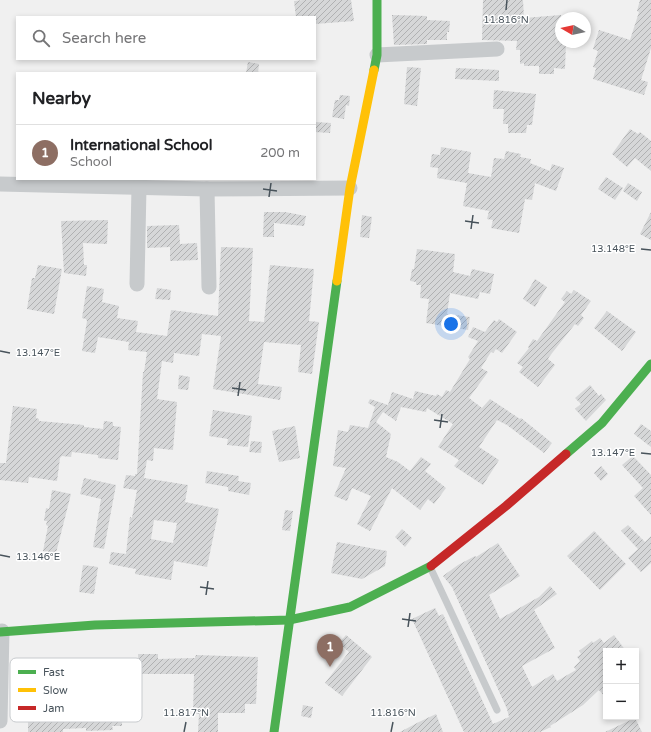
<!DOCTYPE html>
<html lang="en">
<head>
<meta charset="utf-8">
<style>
	:root { --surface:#fff; --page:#f2f2f2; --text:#202124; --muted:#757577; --line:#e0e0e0; --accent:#2563eb }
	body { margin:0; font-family:"Varela Round",sans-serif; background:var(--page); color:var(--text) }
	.controls { position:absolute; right:12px; bottom:12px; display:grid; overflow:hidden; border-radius:0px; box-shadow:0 2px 6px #0003 }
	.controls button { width:36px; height:36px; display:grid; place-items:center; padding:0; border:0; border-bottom:1px solid var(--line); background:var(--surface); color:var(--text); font:20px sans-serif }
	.compass { position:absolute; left:555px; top:12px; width:36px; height:36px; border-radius:50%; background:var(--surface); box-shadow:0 2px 6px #0003; rotate:279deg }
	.you { position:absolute; left:451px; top:324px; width:14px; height:14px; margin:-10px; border:3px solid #fff; border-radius:50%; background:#1a73e8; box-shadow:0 0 0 6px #1a73e833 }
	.badge { display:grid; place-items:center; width:26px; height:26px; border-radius:50%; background:var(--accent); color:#fff; font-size:13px; font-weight:700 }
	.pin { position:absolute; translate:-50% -33px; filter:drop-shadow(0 1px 2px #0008) }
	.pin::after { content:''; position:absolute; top:21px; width:14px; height:12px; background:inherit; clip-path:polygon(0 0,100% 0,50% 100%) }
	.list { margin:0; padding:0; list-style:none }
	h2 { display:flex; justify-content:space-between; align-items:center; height:52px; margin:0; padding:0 16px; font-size:17px }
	h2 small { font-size:13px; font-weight:400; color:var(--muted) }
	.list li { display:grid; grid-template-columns:26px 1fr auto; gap:12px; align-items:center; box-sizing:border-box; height:56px; padding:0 16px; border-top:1px solid var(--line) }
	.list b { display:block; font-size:15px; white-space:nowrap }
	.list p { margin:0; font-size:13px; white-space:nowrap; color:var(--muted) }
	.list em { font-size:13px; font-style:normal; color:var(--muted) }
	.icon { flex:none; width:22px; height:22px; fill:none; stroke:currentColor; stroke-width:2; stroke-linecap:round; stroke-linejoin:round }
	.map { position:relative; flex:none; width:651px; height:732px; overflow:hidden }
	.search { position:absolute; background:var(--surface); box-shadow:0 2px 6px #0003; left:16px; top:16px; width:300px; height:44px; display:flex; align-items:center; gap:10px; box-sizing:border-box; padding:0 14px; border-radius:0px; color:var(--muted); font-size:15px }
	.panel { position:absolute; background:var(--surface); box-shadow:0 2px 6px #0003; left:16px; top:72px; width:300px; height:108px; border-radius:0px }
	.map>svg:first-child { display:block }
	.building { fill:url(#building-hatch); fill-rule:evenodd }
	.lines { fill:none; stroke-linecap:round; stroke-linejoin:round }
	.lane { stroke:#c7cacc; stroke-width:7 }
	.street { stroke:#c7cacc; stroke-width:15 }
	.fast { stroke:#4caf50; stroke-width:9 }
	.slow { stroke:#ffc107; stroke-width:9 }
	.jam { stroke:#c62828; stroke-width:9 }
	.ticks { fill:none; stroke:#48535b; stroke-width:1.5 }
	.key { fill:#fff; stroke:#c8cbce; stroke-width:1 }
	.key-label { font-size:11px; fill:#48535b }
	.ticks-label { font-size:10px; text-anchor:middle; fill:#48535b; stroke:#fff; stroke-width:3; stroke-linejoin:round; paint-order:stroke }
</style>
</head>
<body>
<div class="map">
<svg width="651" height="732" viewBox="0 0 651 732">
	<defs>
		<pattern id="building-hatch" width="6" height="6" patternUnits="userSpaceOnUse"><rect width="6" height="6" fill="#d6d7d8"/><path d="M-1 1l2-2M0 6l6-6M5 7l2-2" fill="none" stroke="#b0b1b2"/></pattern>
	</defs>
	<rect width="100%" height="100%" fill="#f0f0f0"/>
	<g class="building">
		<polygon points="303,0 351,0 354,21 315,24 315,17 296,17 294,1"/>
		<polygon points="483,0 523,0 524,18 561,15 561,42 566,42 565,69 554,68 554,74 539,74 539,66 524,66 524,63 520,64 520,50 516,50 517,41 482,40"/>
		<polygon points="640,0 651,0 651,48 641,80 648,82 644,95 593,79 596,68 593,67 598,51 593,49 599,30 630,40 639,12 637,11"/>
		<polygon points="392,15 427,16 427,20 450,21 449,32 447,32 447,40 427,40 427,44 394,45"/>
		<polygon points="248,62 259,64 258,73 246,73"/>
		<polygon points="407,67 421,68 417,106 404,104"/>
		<polygon points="456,68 499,70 499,81 455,79"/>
		<polygon points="494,90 536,94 532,125 527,125 526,133 508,133 508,124 503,124 504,109 493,109"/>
		<polygon points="340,95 350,96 349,106 346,105 344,119 332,117 335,100 339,100"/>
		<polygon points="315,122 331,123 330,133 315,132"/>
		<polygon points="630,129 638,134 640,132 651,141 651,171 635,158 627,167 612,154"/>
		<polygon points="441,147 471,152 468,173 491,177 494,158 504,159 506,151 521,154 520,157 531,159 530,163 550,171 552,164 564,168 556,191 535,183 532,200 525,199 519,233 491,228 493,220 487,219 489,211 463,206 467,183 437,178 438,168 430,167 432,154 440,155"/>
		<polygon points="606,177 623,188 615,200 598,189"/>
		<polygon points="628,183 642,192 637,201 623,191"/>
		<polygon points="264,212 285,212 306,216 304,226 274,223 274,237 263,237"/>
		<polygon points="651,212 651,240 640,234"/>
		<polygon points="362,215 372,217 369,238 360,237"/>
		<polygon points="108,220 107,244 83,243 84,265 87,265 86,276 64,273 61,221"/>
		<polygon points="179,225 180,244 197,243 198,260 170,261 170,247 147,248 147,226"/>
		<path d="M221 247 253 248 249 321 264 322 270 265 314 269 309 321 319 322 312 374 298 372 301 345 264 342 258 384 282 387 280 400 213 389 221 336 202 334 199 356 174 353 173 363 162 361 157 399 177 402 173 450 154 448 153 461 147 460 144 478 188 485 185 502 219 509 207 567 174 561 171 580 135 574 136 569 109 564 111 552 126 554 130 517 132 518 137 490 123 488 126 475 135 476V474H137L143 372H144L147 352 128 350 129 342 98 337 95 353 82 351 87 321 86 319 82 318 87 286 104 289 102 302 119 306 117 318 138 321 136 332 167 336 171 310 218 316ZM154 520 177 523 173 543 151 539Z"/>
		<polygon points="417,249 455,254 453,272 470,276 472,269 494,274 490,294 480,292 478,299 450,293 447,314 470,317 468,330 426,323 429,299 420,298 421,285 416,285 416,282 410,281 412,269 414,269"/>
		<polygon points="38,265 62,269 54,314 27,309 32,278 35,278"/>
		<polygon points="535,279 547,287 535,307 523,299"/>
		<polygon points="157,288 171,290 170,300 155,299"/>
		<polygon points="574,290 591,301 581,315 584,318 578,326 575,324 549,357 548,359 555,365 538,387 519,372 523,367 517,363 529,348 528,347 533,339 537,341 565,302 561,299 567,291 571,294"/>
		<polygon points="607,311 636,332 622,351 594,328"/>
		<polygon points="499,319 517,332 502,353 496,349 493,353 491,352 481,368 488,372 469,398 482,408 490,399 520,419 521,418 552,443 544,453 507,425 497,420 479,447 499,460 483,485 454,466 459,460 438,447 453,424 427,408 426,412 401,407 396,421 383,412 376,422 391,434 386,457 398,462 410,471 421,457 431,464 425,471 446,488 434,504 428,499 420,510 392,488 370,531 357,524 371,496 352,488 347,501 334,496 346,468 333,466 338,430 348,432 350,425 368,428 375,407 368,403 370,399 388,405 392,392 413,399 415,391 436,396 437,394 442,397 446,390 450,392 470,359 468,357 478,341 468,337 473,327 485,332 494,320 497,322"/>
		<polygon points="179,375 190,377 188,390 178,389"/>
		<polygon points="590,385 599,396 601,394 606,400 586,421 575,409 581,404 575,398"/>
		<polygon points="13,406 37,409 36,418 39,419 39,421 84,425 84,427 103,429 104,421 113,422 113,426 121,427 118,460 98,458 98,455 72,452 71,457 62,456 60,458 57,481 29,477 28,483 0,480 0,463 6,463"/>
		<polygon points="213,410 252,416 248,447 227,445 228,439 209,436"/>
		<polygon points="641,424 651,431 651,447 634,434"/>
		<polygon points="295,426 300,458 279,462 272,431"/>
		<polygon points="251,441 262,442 261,453 249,452"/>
		<polygon points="633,456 651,475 651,515 634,496 643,488 622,465"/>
		<polygon points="601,466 608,474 601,481 594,473"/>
		<polygon points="207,471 239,476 238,481 251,483 249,495 228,491 228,487 205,483"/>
		<polygon points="84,478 116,485 104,549 93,547 101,499 80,494"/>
		<polygon points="52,490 71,494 56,553 43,551 48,526 46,525 47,521 44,521 46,508 49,509"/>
		<polygon points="285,510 293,511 290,531 282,530"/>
		<polygon points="628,525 645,542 651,536 651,563 641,572 628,558 638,549 621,531"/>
		<polygon points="402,529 412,538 405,547 395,537"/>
		<polygon points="594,531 626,564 600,590 567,556"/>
		<polygon points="337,542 387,551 385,566 362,579 331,573"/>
		<polygon points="498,543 520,576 489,595 500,619 539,597 550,586 557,594 534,610 555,648 522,666 532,687 553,674 557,681 576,670 574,667 580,661 577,657 581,654 579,651 592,641 593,643 600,638 604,643 614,635 626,651 606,651 606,698 599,690 583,705 550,726 551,727 540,732 464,732 412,619 435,608 439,616 443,614 493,724 509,717 507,709 452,587 443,576 458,565 475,556 476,557"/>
		<polygon points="83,565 98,567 94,594 79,592"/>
		<polygon points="346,635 372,657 342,696 325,683 349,652 339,643"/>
		<polygon points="138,654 158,654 158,659 195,658 196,655 258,657 256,704 245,704 245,713 218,713 218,732 198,732 199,714 193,714 194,674 139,674"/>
		<polygon points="120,660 120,672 112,672 112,685 97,685 98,705 113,704 113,714 122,714 122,726 112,726 113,730 86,731 86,728 63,729 63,732 28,732 28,719 84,716 82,693 83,661"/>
		<polygon points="303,705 313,707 311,718 301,716"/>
		<polygon points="436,714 443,732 400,732 419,722"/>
		<polygon points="635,718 642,732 605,732"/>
	</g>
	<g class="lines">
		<polyline class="lane" points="431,569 497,710"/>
		<g class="street">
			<polyline points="377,55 497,49"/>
			<polyline points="0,184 207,189 350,188"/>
			<polyline points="207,189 209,287"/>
			<polyline points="137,284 139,187"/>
			<polyline points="0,721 2,631"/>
		</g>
		<g class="fast">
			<polyline points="374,70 377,55 377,0"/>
			<polyline points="566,454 602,423 651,364"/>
			<polyline points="0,632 95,625 289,620 350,607 431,566"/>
			<polyline points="274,732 337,281"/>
		</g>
		<polyline class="slow" points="337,281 350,188 374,70"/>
		<polyline class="jam" points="431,566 506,506 566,454"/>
	</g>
	<path class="ticks" d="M506 10 507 0M263 189 277 191M269 197 271 183M465 221 479 223M471 229 473 215M641 249 651 250M0 351 10 353M232 388 246 390M238 396 240 382M434 420 448 422M440 428 442 414M641 453 651 454M0 555 10 557M200 587 214 589M206 595 208 581M402 619 416 621M408 627 410 613M184 732 186 722M391 732 393 722"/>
	<rect x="10" y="658" width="132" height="64" rx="6" class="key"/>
	<rect x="18" y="670" width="18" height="4" fill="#4caf50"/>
	<rect x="18" y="688" width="18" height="4" fill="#ffc107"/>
	<rect x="18" y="706" width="18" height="4" fill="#c62828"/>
	<g class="key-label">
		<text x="43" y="676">Fast</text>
		<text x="43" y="694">Slow</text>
		<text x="43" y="712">Jam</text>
	</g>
	<g class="ticks-label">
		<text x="506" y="23">11.816°N</text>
		<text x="613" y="252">13.148°E</text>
		<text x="38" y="356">13.147°E</text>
		<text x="613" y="456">13.147°E</text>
		<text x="38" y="560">13.146°E</text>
		<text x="186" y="716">11.817°N</text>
		<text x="393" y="716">11.816°N</text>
	</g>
</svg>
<div class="controls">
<button>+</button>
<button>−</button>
</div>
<svg class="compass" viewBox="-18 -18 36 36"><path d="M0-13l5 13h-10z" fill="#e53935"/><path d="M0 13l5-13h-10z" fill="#757577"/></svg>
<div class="you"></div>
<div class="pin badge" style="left:330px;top:667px;background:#8d6e63">1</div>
<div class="search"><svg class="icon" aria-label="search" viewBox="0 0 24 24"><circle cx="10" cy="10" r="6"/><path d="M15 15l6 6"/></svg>Search here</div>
<section class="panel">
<h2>Nearby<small></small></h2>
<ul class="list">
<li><span class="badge" style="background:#8d6e63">1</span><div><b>International School</b><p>School</p></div><em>200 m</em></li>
</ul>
</section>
</div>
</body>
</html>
